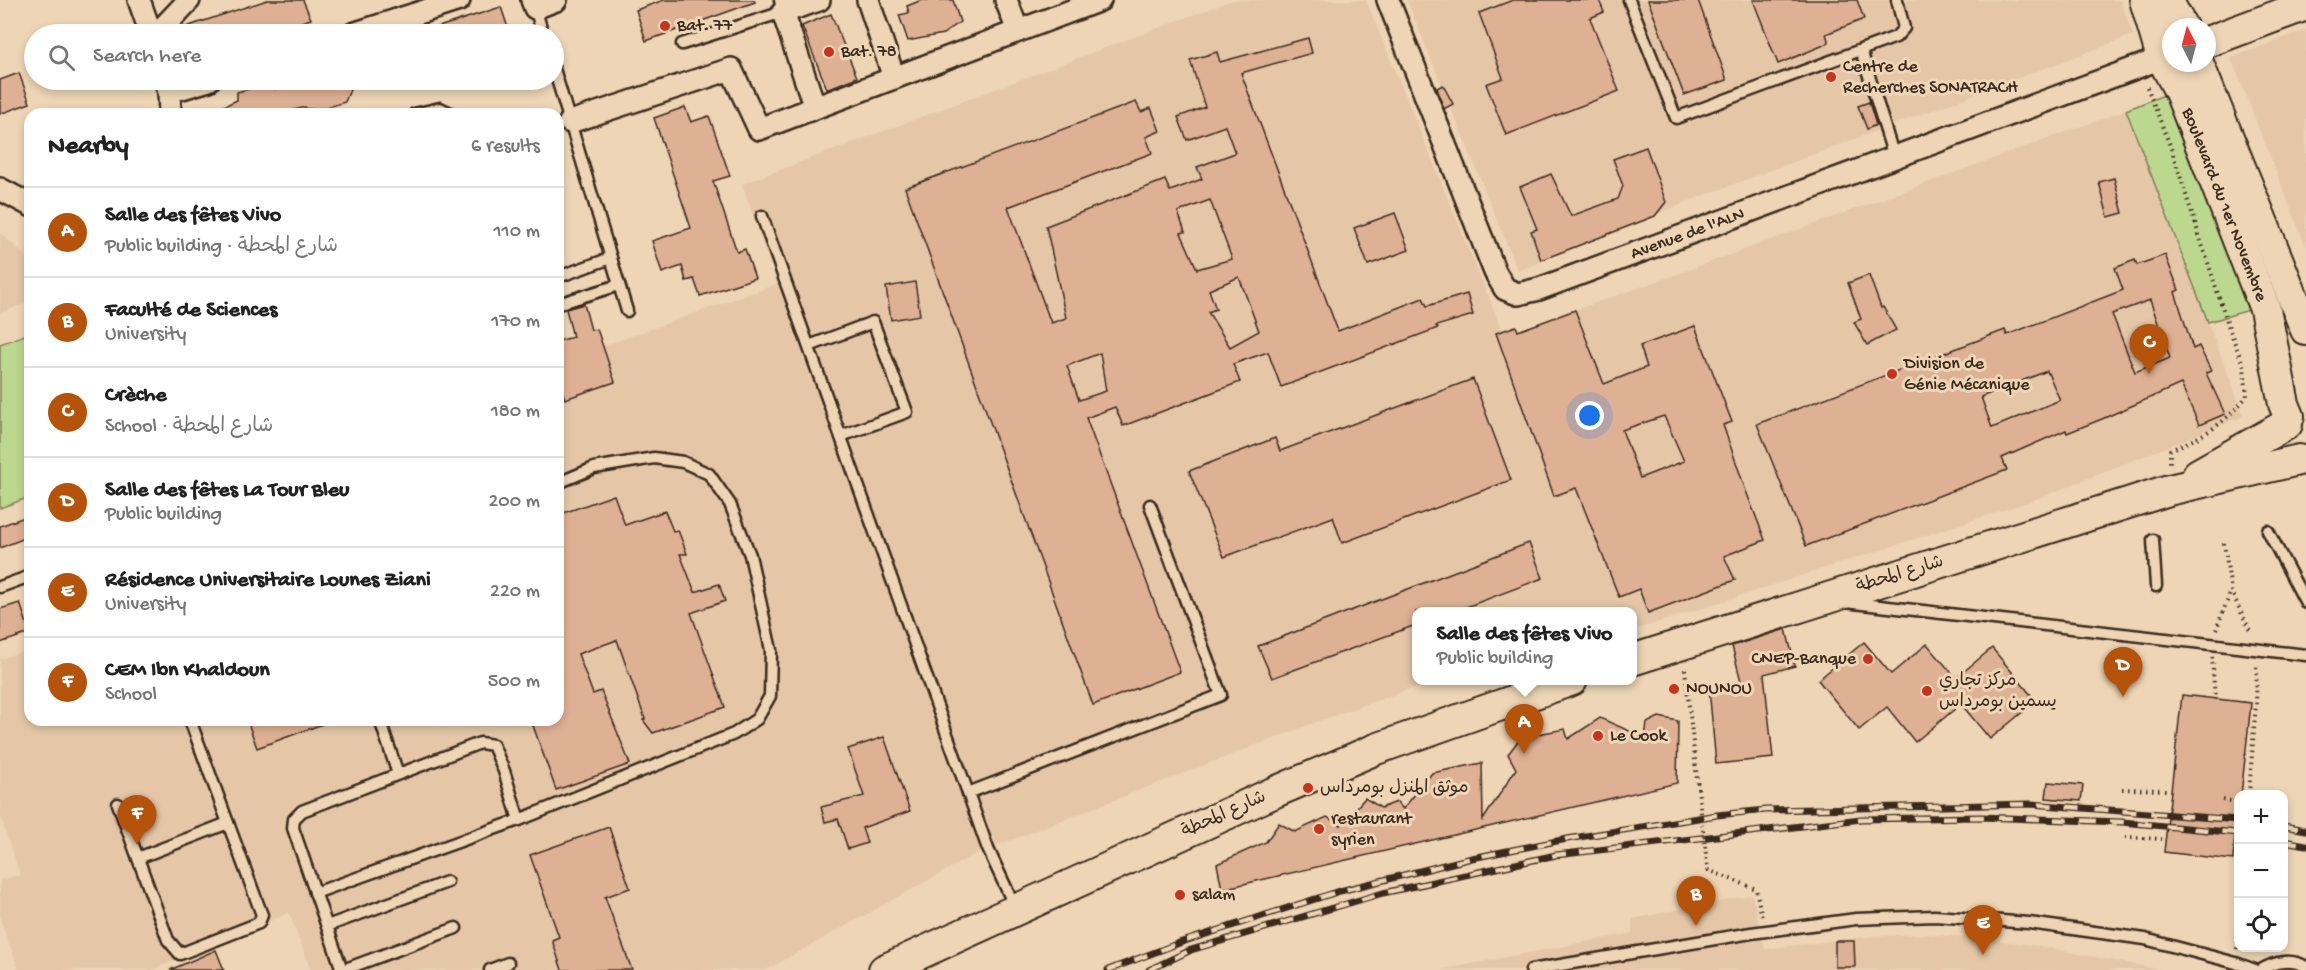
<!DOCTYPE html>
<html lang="en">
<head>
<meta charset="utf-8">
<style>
	:root { --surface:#fff; --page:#f6f6f6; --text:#222; --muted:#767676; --line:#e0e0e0; --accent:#b45309 }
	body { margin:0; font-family:"Gochi Hand","Playpen Sans Arabic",sans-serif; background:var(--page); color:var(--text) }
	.controls { position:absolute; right:18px; bottom:18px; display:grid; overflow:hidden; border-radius:12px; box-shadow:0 3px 9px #0003 }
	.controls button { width:54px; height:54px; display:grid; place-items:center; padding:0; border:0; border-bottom:2px solid var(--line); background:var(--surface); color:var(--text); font:30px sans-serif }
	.compass { position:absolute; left:2162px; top:18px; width:54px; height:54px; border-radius:50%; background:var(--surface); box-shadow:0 3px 9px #0003; rotate:354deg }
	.you { position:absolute; left:1590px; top:416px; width:21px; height:21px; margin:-15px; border:4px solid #fff; border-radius:50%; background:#1a73e8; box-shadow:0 0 0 9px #1a73e833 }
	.badge { display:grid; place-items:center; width:39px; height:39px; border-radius:50%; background:var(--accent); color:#fff; font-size:20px; font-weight:700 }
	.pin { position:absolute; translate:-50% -50px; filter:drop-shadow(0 2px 3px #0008) }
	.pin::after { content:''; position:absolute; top:32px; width:21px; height:18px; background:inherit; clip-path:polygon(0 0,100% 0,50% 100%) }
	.popup { position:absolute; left:1412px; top:607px; width:225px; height:78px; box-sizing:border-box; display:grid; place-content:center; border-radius:12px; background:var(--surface); filter:drop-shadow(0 2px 4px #0005); font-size:20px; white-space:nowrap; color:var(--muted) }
	.popup b { font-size:22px; color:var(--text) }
	.popup::after { content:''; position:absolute; left:50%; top:100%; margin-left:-12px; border:12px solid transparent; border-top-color:var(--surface) }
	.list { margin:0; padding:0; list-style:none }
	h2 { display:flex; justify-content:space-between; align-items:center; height:78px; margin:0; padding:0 24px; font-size:26px }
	h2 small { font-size:20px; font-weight:400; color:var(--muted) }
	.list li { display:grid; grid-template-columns:39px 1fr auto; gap:18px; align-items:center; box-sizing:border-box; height:90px; padding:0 24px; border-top:2px solid var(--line) }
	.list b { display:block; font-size:22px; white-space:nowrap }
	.list p { margin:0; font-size:20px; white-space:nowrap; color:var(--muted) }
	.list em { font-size:20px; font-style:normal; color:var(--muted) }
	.icon { flex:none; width:33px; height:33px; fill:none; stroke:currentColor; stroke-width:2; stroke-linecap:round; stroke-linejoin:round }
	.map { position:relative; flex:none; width:2306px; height:970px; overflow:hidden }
	.search { position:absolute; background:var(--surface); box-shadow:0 3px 9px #0003; left:24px; top:24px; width:540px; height:66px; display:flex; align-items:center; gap:15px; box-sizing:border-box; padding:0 21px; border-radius:33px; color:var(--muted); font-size:22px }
	.panel { position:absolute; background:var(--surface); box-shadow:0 3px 9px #0003; left:24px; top:108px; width:540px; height:618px; border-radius:18px }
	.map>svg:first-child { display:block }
	.built { fill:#e5c7a8 }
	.green { fill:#bcd78e; stroke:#7c8056; stroke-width:1.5 }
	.building { fill:#deb194; stroke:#3b2a1e; stroke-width:1.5; fill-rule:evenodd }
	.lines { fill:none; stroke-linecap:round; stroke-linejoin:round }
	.lane-casing { stroke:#3b2a1e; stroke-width:15 }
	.street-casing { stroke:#3b2a1e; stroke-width:26 }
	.secondary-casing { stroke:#3b2a1e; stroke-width:34 }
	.path { stroke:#3b2a1e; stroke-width:4; stroke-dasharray:1.5 4.5; stroke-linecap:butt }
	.lane { stroke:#edd5b5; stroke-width:10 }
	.street { stroke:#edd5b5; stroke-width:21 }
	.secondary { stroke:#edd5b5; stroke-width:30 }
	.rail-casing { stroke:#3b2a1e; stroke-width:7 }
	.rail { stroke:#edd5b5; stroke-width:4.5; stroke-dasharray:14; stroke-linecap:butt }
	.path-bridge { stroke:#3b2a1e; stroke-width:4; stroke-dasharray:1.5 4.5; stroke-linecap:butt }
	.poi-dot { fill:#c8321e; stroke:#edd5b5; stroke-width:2 }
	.labels { text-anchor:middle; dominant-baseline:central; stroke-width:6; stroke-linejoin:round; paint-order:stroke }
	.poi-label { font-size:18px; fill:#3b2a1e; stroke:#edd5b5; text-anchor:start }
	.street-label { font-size:18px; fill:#3b2a1e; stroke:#edd5b5 }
</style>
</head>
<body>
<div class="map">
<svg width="2306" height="970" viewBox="0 0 2306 970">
	<rect width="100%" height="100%" fill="#edd5b5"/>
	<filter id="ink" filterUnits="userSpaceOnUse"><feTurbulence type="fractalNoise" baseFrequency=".0167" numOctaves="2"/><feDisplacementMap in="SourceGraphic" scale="12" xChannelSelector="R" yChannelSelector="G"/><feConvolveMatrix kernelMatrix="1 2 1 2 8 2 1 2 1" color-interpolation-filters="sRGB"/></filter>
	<g filter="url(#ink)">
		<g class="built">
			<polygon points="1233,0 1366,0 1504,335 1675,275 2126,110 2244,416 2034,500 1632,631 1632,612 1416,612 1416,680 1433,681 1324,719 977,853 766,970 311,970 289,913 152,970 19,970 0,919 0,880 20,875 0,815 0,659 30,649 30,720 558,720 558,362 777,284 742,184"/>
			<polygon points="1407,0 2120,0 2133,35 1689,201 1518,271"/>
			<polygon points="2306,30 2306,247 2231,58"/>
			<polygon points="0,233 30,260 30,302 0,313"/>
			<polygon points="1752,895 1765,949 1874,936 1924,934 1978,938 2039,946 2162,970 1440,970 1632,933 1632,919"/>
		</g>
		<g class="green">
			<polygon points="2164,95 2249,310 2208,322 2126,110"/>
			<polygon points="30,333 30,497 0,508 0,344"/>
		</g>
		<g class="building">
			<polygon points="267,0 303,0 311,19 263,34 174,34 180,29"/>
			<polygon points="664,0 754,0 755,2 646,41 636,10"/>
			<polygon points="922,0 953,0 960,22 943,34 908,41 899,15 909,13 907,6"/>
			<polygon points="1513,0 1599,0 1604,12 1590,18 1619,91 1506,135 1486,84 1503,78 1479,13"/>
			<polygon points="1648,0 1698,0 1727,80 1684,95"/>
			<polygon points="1753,0 1857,0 1864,19 1826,34 1829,43 1778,64"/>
			<polygon points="501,7 510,34 427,34 426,31"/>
			<polygon points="831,14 857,77 827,89 802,26"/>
			<path d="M1308 38 1312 53 1241 73 1338 331 1423 298 1427 306 1467 294 1473 315 1436 326 1438 328 1281 387 1268 352 1233 364 1240 382 1123 426 1115 407 1086 418 1180 672 1093 705 905 188 1136 102 1141 112 1151 108 1160 131 1146 137 1152 153 1008 207 1051 323 1066 318 1046 226 1165 180 1170 191 1202 179 1197 167 1235 153 1225 126 1187 140 1178 117 1205 107 1190 60 1217 52 1220 62ZM1210 200 1232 259 1197 269 1181 233 1185 232 1178 212ZM1239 277 1259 331 1230 347 1208 312 1216 309 1209 290ZM1100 353 1106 391 1079 400 1067 366Z"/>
			<polygon points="19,73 30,103 0,114 0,80"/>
			<polygon points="309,80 354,80 345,102 325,108 308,109 305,107 280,114 207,114 237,100 237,92 271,83 274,89"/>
			<polygon points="1443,85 1453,104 1444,109 1437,88"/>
			<polygon points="1869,102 1876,125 1867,129 1858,106"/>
			<polygon points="685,107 691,122 709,116 730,176 713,181 737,252 745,249 755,278 700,296 694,279 686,281 682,266 662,273 652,241 691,228 654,118"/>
			<polygon points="1646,147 1666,202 1655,216 1541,260 1531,231 1537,229 1520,187 1551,174 1571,216 1618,199 1623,186 1613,159"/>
			<polygon points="2114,178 2123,213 2108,217 2099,182"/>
			<polygon points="1395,213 1409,250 1368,265 1354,228"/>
			<path d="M2165 255 2179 290 2175 292 2193 349 2199 346 2211 371 2206 373 2225 414 2199 425 2181 384 2102 419 2067 433 2066 430 2002 458 2007 470 1806 546 1757 424 2005 330 2007 335 2123 290 2115 268 2135 260 2137 265ZM2150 300 2170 358 2135 372 2112 314ZM2047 371 2060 400 1992 428 1981 397Z"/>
			<polygon points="1869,275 1881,308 1883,307 1896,330 1867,345 1854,322 1861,319 1848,283"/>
			<polygon points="915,282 920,315 891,320 886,287"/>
			<polygon points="584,304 591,330 597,329 615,382 565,399 558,379 558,341 573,337 566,309"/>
			<path d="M1575 310 1604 384 1647 367 1640 346 1695 326 1732 422 1723 425 1746 491 1765 540 1724 556 1735 580 1648 613 1639 589 1619 597 1576 488 1554 496 1496 333 1516 326 1518 331ZM1664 416 1684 461 1640 478 1622 430Z"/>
			<polygon points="1473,379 1511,480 1342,543 1333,517 1224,557 1189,471 1275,438 1280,451"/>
			<polygon points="614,495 625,525 665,511 673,531 678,530 687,554 680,554 695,592 719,584 725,601 691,613 725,707 653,733 643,720 645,719 617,640 578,654 593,694 601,691 630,764 556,790 531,720 558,720 558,515"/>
			<polygon points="30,515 30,536 0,548 0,526"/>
			<polygon points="1529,543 1543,578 1453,612 1416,612 1416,625 1272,678 1258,646"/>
			<polygon points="20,603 30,633 0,643 0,609"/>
			<polygon points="1786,629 1795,666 1764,674 1773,758 1716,764 1709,688 1742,685 1732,646"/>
			<polygon points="1864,642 1891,674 1927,644 1956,678 1992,648 2036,701 1990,739 1961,704 1915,742 1887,707 1859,730 1818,680"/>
			<polygon points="2182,695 2251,703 2241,795 2238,795 2233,860 2164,852"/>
			<polygon points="1659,717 1678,721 1677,783 1222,889 1217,864 1266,842 1279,823 1295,832 1327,817 1341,825 1365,798 1381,808 1397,802 1403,809 1432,773 1482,763 1483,820 1516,769 1508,754 1521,737 1565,729 1568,739 1600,718 1645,738 1647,723"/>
			<polygon points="247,720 327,720 328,722 257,748"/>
			<polygon points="884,737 910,811 862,828 867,843 848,849 838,819 825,822 821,807 864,796 848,749"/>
			<polygon points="2048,782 2083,785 2081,801 2046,798"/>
			<polygon points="609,827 630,888 605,897 632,970 562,970 552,940 559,937 530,855"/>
			<polygon points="1835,941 1854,941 1855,967 1835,967"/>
			<polygon points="216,950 224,970 170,970"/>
		</g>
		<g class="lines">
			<g class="lane-casing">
				<g id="lane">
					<polyline points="1629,0 1676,118 1896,37 1904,28 1897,0"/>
					<polyline points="535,8 543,34"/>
					<polyline points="682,44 783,12 780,0"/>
					<polyline points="1861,50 1894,157"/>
					<polyline points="554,69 627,311"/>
					<polyline points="414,114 440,108 453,114"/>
					<polyline points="762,216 988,849 1015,907"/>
					<polyline points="558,277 611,258"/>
					<polyline points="558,304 619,285"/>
					<polyline points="809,346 873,322 907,412 841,436"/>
					<polyline points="2268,531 2306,603"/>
					<polyline points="2153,540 2156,586"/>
					<polyline points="0,587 30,576"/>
					<polyline points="1845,602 2306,655"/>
					<polyline points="380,720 398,774"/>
					<polyline points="968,793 1221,695 1150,505"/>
					<polyline points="118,804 168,940 180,954 259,923 262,915 190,720"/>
					<polyline points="138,858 228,823"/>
					<polyline points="315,893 519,820"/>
					<polyline points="327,926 447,882"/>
					<polyline points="342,970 293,828 294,819 302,811 480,743 493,745 504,771 519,820 734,734 757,719 770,696 771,650 750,555 730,504 709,474 683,462 654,458 594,468 558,483"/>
					<polyline points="343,970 456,928"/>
					<polyline points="490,970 508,963"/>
					<polyline points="1531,970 1751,933 1856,919 1935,916 2029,923 2145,939 2236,963 2255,970"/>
					<path d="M2261 970C2274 962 2291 958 2306 967"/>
				</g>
			</g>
			<g class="street-casing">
				<g id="street">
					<polyline points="139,0 151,34"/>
					<polyline points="532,0 535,8 556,0"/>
					<polyline points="868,0 894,78"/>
					<polyline points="1006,0 1018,31"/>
					<path id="s1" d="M1388 0 1495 272 1505 289 1518 294 1539 289 2162 58"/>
					<polyline points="157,34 189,0"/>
					<polyline points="353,34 459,0"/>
					<polyline points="165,80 169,92 170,114"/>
					<polyline points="169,92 209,80"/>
					<polyline points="815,108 783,12 819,0"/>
					<polyline points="570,122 731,69 759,129 1100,0"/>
					<polyline points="0,189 30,205"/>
				</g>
			</g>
			<g class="secondary-casing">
				<g id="secondary">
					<path id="s2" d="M2145 0 2162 58 2180 92 2265 309 2284 404 2289 416"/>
					<polyline points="2167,0 2182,27"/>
					<polyline points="2207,42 2306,5"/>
					<polyline points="2198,63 2306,330"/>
					<polyline points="2198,474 2287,424"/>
					<polyline points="1632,660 2169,490 2299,460"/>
					<polyline points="884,970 1275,792 1376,749 1572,680"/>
				</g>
			</g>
			<g class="path">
				<path d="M2147 87 2171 148 2230 331 2244 367 2247 396C2222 426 2206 435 2170 450V466"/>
				<polyline points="2224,543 2231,591 2251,633"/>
				<polyline points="2216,630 2231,591"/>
				<polyline points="2212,657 2215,699"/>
				<polyline points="1685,669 1698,788"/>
				<polyline points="2122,789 2166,790"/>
				<polyline points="2249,794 2256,703 2257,664"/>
				<polyline points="2223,800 2238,802"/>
				<polyline points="2125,837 2162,839"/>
				<polyline points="1705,846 1708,870 1756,889 1762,918"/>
				<polyline points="2237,949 2238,923"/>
			</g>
			<use href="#lane" class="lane"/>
			<use href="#street" class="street"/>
			<use href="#secondary" class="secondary"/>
			<g class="rail-casing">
				<g id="rail">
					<polyline points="2284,826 2306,830"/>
					<polyline points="2284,841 2306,845"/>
					<polyline points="1108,970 1182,942 1340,891 1472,858 1567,839 1717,815 1766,810 2031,804 2238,820"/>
					<polyline points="1149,970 1191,950 1383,893 1556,855 1861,819 1980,817 2122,822 2238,833"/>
				</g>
			</g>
			<use href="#rail" class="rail"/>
			<polyline class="path-bridge" points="1698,788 1705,846"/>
		</g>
	</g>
	<g class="poi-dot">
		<circle cx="665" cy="26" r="6"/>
		<circle cx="829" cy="52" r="6"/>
		<circle cx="1831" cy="77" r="6"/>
		<circle cx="1892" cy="374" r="6"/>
		<circle cx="1868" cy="659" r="6"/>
		<circle cx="1674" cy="689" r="6"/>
		<circle cx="1927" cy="691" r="6"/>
		<circle cx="1598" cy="736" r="6"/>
		<circle cx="1308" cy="788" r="6"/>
		<circle cx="1319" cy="829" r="6"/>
		<circle cx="1180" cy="895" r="6"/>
	</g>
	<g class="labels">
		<g class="poi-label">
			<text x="677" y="26">Bat. 77</text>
			<text x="841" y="52">Bat. 78</text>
			<text x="1843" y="67">Centre de<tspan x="1843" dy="21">Recherches SONATRACH</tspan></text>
			<text x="1904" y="364">Division de<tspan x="1904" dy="21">Génie Mécanique</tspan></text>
			<text x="1856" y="659" text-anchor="end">CNEP-Banque</text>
			<text x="1939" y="681">مركز تجاري<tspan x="1939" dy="21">يسمين بومرداس</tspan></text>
			<text x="1686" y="689">NOUNOU</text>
			<text x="1610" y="736">Le Cook</text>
			<text x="1320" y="788">موثق المنزل بومرداس</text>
			<text x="1331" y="819">restaurant<tspan x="1331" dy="21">syrien</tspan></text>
			<text x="1192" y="895">salam</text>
		</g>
		<g class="street-label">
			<text stroke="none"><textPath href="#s2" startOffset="220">Boulevard du 1er Novembre</textPath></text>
			<text stroke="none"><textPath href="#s1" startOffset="506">Avenue de l'ALN</textPath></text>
			<text transform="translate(1900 575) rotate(-17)">شارع المحطة</text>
			<text transform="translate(1224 815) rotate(-24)">شارع المحطة</text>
		</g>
	</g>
</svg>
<div class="controls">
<button>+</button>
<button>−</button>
<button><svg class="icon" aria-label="locate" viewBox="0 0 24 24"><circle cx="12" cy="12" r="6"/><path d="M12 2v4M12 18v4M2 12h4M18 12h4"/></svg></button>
</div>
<svg class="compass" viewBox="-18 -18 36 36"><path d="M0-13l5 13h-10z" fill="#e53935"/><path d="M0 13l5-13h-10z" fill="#767676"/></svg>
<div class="you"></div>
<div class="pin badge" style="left:1524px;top:754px">A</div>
<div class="popup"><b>Salle des fêtes Vivo</b>Public building</div>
<div class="pin badge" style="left:1696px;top:926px">B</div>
<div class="pin badge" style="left:2149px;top:374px">C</div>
<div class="pin badge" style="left:2123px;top:697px">D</div>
<div class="pin badge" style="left:1983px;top:955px">E</div>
<div class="pin badge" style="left:137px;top:845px">F</div>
<div class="search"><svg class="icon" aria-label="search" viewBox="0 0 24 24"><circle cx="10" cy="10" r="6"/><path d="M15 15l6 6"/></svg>Search here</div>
<section class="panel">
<h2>Nearby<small>6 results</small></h2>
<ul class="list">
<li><span class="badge">A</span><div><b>Salle des fêtes Vivo</b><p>Public building · شارع المحطة</p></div><em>110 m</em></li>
<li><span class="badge">B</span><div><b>Faculté de Sciences</b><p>University</p></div><em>170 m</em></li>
<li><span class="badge">C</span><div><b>Crèche</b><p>School · شارع المحطة</p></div><em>180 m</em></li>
<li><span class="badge">D</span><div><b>Salle des fêtes La Tour Bleu</b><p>Public building</p></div><em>200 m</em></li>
<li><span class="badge">E</span><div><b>Résidence Universitaire Lounes Ziani</b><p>University</p></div><em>220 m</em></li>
<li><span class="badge">F</span><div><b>CEM Ibn Khaldoun</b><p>School</p></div><em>500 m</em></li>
</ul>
</section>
</div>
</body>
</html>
